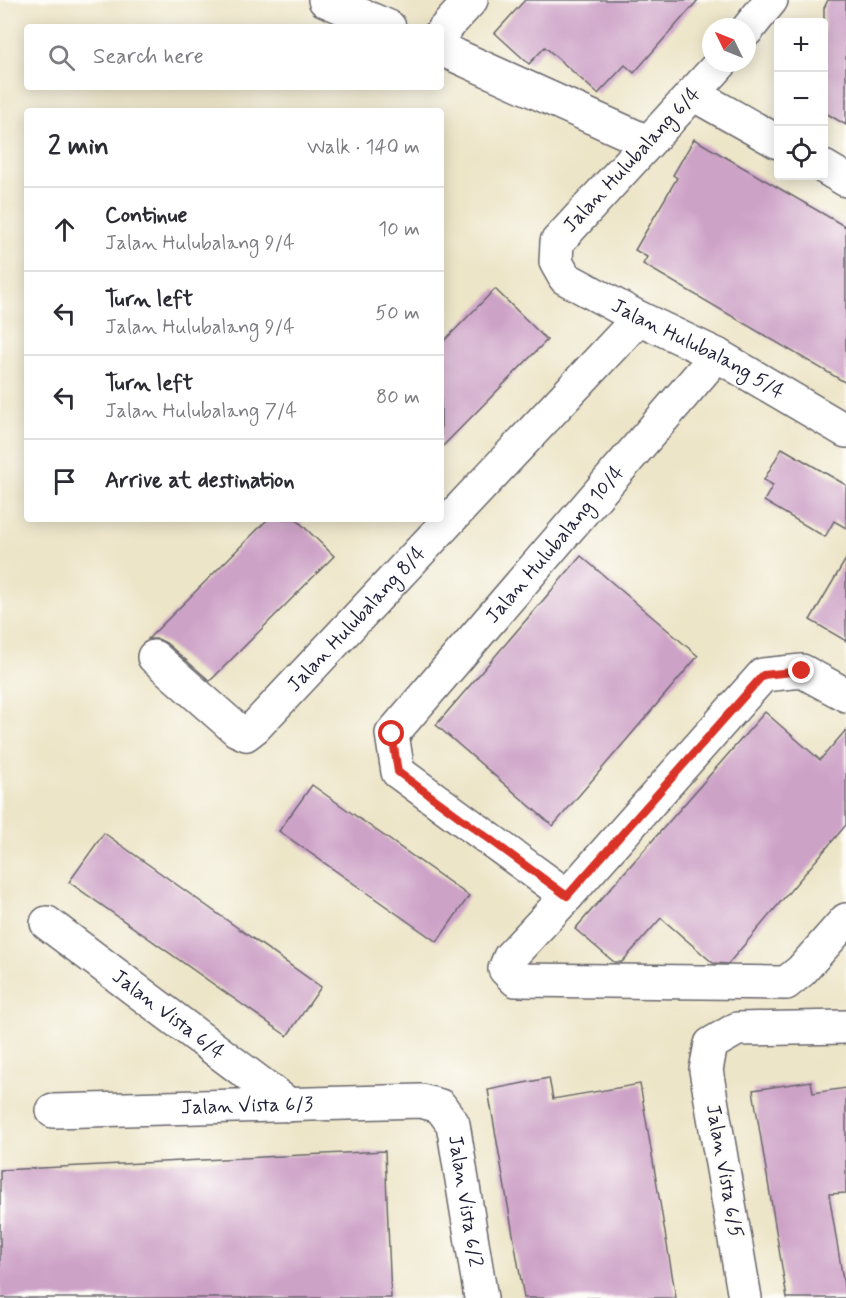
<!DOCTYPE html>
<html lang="en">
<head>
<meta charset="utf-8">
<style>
	:root { --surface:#fff; --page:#f7f7f7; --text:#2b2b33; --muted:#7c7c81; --line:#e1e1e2 }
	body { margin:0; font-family:Mynerve,sans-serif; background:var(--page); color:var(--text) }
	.controls { position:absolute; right:18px; top:18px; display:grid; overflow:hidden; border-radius:6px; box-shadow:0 3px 15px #0003 }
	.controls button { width:54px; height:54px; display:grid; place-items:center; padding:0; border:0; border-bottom:2px solid var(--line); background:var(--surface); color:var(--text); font:30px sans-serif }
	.compass { position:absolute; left:702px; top:18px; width:54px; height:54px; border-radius:50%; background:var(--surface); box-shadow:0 3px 15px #0003; rotate:313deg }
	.stop { position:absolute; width:18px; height:18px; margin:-14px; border:4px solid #d93025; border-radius:50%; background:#fff }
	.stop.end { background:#d93025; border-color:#fff; box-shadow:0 2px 6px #0008 }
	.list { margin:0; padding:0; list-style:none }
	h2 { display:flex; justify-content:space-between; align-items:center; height:78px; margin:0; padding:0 24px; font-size:26px }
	h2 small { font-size:20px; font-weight:400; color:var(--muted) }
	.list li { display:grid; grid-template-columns:39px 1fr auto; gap:18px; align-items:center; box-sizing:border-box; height:84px; padding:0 24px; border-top:2px solid var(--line) }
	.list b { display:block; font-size:22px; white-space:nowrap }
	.list p { margin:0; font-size:20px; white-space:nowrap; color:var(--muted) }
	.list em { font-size:20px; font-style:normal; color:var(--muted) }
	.icon { flex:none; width:33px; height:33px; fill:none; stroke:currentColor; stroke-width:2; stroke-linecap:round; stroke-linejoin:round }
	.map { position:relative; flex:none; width:846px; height:1298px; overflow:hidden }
	.search { position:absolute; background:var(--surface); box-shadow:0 3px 15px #0003; left:24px; top:24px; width:420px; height:66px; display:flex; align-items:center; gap:15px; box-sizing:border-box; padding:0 21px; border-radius:6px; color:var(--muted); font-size:22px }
	.panel { position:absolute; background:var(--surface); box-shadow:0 3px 15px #0003; left:24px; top:108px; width:420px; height:414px; border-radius:6px }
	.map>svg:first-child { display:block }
	.building { fill:#cda2c7 }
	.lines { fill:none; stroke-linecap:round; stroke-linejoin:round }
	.minor-casing { stroke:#69666c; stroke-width:36 }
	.minor { stroke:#fff; stroke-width:33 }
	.route { stroke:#d93025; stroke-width:8 }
	.labels { text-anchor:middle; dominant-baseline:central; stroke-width:5; stroke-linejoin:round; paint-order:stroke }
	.street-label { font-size:20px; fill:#22223b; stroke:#fdfcf7 }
</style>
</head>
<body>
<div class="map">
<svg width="846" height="1298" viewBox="0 0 846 1298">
	<rect width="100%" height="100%" fill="#fdfcf7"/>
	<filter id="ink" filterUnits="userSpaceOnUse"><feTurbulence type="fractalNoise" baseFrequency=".0167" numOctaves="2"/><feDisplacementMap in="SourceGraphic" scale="12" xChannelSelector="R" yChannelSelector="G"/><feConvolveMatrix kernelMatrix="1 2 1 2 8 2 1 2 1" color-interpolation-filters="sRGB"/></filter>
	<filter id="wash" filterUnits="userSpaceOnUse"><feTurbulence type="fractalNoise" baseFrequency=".008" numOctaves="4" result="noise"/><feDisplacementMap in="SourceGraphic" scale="24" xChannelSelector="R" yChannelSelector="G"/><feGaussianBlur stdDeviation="1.35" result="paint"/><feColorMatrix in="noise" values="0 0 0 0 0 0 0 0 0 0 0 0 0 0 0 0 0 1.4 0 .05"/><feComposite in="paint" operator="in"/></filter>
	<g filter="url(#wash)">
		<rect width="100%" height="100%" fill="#ede5c8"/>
		<g id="blocks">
			<g class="building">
				<polygon points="525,0 698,0 634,73 625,65 598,94 545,47 529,64 495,33"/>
				<polygon points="828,0 846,0 846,125 824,112 824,8"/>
				<polygon points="694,139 846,227 846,383 643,264 647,257 635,250 677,178 673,175"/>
				<polygon points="495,289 547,340 441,448 441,344"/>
				<polygon points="782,448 846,485 846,528 834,521 825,537 764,501 773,485 764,480"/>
				<polygon points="268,519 296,519 334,556 210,681 166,643 158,639 148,639"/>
				<polygon points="581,556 698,656 553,826 436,725"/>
				<polygon points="846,559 846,641 810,620"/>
				<polygon points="765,712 820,760 846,730 846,825 728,964 713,963 661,918 622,962 614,962 575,929"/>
				<polygon points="312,785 469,896 437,942 279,831"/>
				<polygon points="104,833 321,987 287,1036 69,882"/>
				<polygon points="549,1078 553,1099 640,1084 676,1298 524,1298 488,1090"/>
				<polygon points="811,1081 813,1093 846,1088 846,1193 829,1194 846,1298 787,1298 753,1090"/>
				<polygon points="385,1151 391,1298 0,1298 0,1170"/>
			</g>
		</g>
	</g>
	<g filter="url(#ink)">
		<use href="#blocks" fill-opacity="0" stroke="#69666c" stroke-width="1.5"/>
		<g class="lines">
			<g class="minor-casing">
				<g id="minor">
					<polyline points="325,0 389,27"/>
					<polyline points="747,30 771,0"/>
					<polyline points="441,33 471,0"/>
					<polyline points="441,49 647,142"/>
					<path id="s1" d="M721 63 557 242 556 262 565 278 639 318 717 355 846 431"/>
					<polyline points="693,94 778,142"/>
					<polyline points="824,167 846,180"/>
					<path id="s2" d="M154 657 237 730 246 734 255 727 639 318"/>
					<polyline points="846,695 802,671 763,675 567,896 510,957 505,969 516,980 786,983 801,971 846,920"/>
					<path id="s3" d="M567 896 398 772 392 734 717 355"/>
					<path id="s4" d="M47 923 289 1105"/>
					<path id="s5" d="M53 1111 421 1101 440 1106 453 1124 481 1298"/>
					<polyline points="745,1298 706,1070 711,1044 737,1029 846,1027"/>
				</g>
			</g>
			<use href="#minor" class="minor"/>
		</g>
	</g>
	<g class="lines" filter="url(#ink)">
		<polyline class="route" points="392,734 398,772 567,896 763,675 802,671"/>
	</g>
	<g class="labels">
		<g class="street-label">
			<text transform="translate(632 160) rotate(-47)">Jalan Hulubalang 6/4</text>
			<text stroke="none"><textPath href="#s1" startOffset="432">Jalan Hulubalang 5/4</textPath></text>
			<text stroke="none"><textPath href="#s3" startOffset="498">Jalan Hulubalang 10/4</textPath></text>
			<text stroke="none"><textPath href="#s2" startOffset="280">Jalan Hulubalang 8/4</textPath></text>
			<text stroke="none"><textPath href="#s4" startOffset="152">Jalan Vista 6/4</textPath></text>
			<text stroke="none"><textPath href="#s5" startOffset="194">Jalan Vista 6/3</textPath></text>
			<text transform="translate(724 1171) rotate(80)">Jalan Vista 6/5</text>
			<text stroke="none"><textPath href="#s5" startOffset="488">Jalan Vista 6/2</textPath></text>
		</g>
	</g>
</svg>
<div class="controls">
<button>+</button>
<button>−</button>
<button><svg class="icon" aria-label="locate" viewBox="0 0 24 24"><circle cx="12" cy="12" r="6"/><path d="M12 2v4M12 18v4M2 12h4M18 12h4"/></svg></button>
</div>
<svg class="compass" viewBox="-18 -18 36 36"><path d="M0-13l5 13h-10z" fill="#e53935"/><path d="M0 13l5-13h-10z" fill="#7c7c81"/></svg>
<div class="stop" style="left:392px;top:734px"></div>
<div class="stop end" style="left:802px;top:671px"></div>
<div class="search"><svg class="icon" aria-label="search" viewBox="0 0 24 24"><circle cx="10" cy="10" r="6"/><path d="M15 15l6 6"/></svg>Search here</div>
<section class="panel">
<h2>2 min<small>Walk · 140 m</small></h2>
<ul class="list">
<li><svg class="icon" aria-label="ahead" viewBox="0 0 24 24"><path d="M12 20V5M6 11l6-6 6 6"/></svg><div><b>Continue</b><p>Jalan Hulubalang 9/4</p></div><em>10 m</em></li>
<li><svg class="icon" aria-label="left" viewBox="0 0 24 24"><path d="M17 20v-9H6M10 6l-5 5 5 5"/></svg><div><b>Turn left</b><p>Jalan Hulubalang 9/4</p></div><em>50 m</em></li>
<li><svg class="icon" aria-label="left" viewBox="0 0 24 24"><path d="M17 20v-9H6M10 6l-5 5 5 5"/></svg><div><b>Turn left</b><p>Jalan Hulubalang 7/4</p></div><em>80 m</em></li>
<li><svg class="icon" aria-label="arrive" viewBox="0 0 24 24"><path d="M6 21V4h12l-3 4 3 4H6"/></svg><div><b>Arrive at destination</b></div></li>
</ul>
</section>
</div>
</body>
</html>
